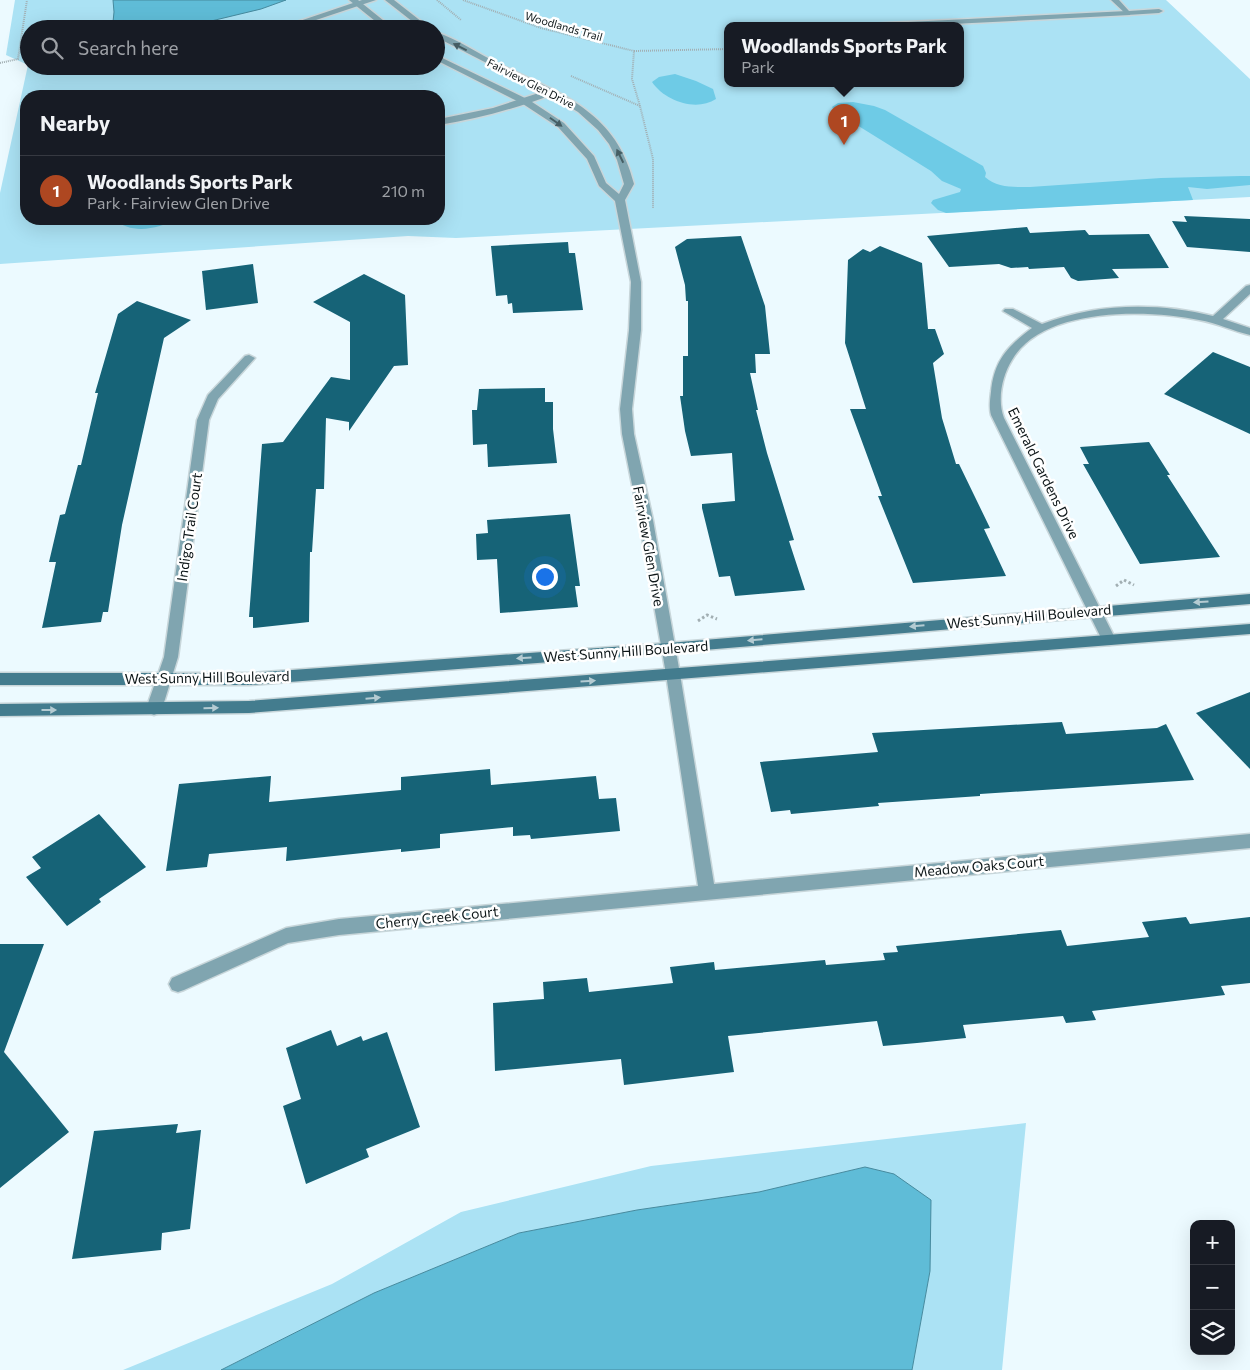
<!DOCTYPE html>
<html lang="en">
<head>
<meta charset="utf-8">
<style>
	:root { --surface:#171b24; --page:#242831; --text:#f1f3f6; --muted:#9ea1a6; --line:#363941; --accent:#ae4721 }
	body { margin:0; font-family:Commissioner,sans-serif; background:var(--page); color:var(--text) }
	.controls { position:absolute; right:15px; bottom:15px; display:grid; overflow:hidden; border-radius:10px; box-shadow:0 5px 20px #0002 }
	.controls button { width:45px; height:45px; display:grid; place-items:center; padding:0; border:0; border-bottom:1px solid var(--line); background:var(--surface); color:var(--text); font:25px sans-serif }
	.you { position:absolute; left:544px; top:576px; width:18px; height:18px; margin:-12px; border:4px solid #fff; border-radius:50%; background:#1a73e8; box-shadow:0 0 0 8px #1a73e833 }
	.badge { display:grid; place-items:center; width:32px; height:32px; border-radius:50%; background:var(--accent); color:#fff; font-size:16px; font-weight:700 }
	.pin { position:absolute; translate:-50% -41px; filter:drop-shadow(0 1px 2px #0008) }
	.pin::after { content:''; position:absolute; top:26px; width:18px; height:15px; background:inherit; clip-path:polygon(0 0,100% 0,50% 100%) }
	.popup { position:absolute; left:724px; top:22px; width:240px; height:65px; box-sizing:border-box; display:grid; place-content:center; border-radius:10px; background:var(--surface); filter:drop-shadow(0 1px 4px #0005); font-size:16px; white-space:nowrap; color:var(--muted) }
	.popup b { font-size:19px; color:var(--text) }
	.popup::after { content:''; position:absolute; left:50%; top:100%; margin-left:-10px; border:10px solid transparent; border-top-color:var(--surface) }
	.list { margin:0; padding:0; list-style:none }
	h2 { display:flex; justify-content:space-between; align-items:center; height:65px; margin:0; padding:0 20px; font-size:21px }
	h2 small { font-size:16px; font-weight:400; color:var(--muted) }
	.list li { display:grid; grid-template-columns:32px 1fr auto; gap:15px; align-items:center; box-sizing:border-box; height:70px; padding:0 20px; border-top:1px solid var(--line) }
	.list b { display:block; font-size:19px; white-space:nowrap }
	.list p { margin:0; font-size:16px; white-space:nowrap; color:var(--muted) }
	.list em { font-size:16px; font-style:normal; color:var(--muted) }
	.icon { flex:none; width:28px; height:28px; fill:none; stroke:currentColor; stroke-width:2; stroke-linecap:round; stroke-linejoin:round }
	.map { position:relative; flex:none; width:1250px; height:1370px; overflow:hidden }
	.search { position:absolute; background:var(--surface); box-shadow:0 5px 20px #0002; left:20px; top:20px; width:425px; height:55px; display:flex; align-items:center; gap:12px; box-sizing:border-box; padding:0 18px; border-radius:28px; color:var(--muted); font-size:19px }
	.panel { position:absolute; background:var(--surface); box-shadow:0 5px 20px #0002; left:20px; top:90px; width:425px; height:135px; border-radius:20px }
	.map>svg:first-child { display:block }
	.green { fill:#abe2f4; fill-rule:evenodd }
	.forest { fill:#6ecbe6 }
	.water { fill:#5fbcd7; stroke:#468a9e }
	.building { fill:#166377 }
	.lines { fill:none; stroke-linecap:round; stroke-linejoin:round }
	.lane-casing { stroke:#c8d6da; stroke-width:3 }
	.street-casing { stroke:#c8d6da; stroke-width:3 }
	.secondary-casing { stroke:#c8d6da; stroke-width:3 }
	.path-far1 { stroke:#a2afb3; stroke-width:2; stroke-dasharray:1 1; stroke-linecap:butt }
	.path { stroke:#a2afb3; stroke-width:3; stroke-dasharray:2.5 2.5; stroke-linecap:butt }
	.lane { fill:#80a5b0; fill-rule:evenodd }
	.street { fill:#80a5b0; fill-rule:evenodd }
	.secondary { fill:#437c8e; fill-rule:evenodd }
	.oneway { fill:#465e64 }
	.oneway2 { fill:#b4cbd2 }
	.labels { text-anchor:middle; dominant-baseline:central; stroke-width:5; stroke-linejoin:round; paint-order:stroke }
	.far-street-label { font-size:11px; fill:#0d1618; stroke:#fff }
	.street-label { font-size:14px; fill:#0d1618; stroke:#fff }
</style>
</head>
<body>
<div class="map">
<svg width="1250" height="1370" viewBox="0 0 1250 1370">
	<rect width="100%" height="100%" fill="#ecfaff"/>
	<g class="green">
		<path d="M15 0H1166L1250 79V197L456 238 408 236 0 264V193L28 65 6 55ZM728 26H960V84H728ZM29 29H436V66H29ZM26 96H439V219H26Z"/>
		<polygon points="1026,1123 1002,1370 912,1370 930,1271 865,1167 759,1192 637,1210 519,1233 374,1293 221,1370 123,1370 332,1284 461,1212 651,1166"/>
	</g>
	<g class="forest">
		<path d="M675 74 696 81 713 89 716 99C696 112 665 101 652 82L659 77Z"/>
		<path d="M853 102 874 106 885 110 983 166 986 173 985 177C997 188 1014 187 1030 187L1161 178 1241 176H1250V185L1207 189 1188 187 1193 200 946 213 938 210 931 203 933 200 960 192 961 189 942 181 931 171 836 112 832 107 838 103Z"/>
		<path d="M114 219H177C158 229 131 235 114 219Z"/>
	</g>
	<g class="water">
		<polygon points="113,0 286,0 261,9 178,29 115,28 113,22 114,12"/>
		<polygon points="865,1167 894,1174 931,1200 930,1271 912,1370 221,1370 374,1293 519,1233 637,1210 759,1192"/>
	</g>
	<g class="building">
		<polygon points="1184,216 1250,219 1250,252 1187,247 1172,221 1187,222"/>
		<polygon points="1027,227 1030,233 1085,230 1089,235 1149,234 1169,268 1112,269 1119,278 1078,281 1071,278 1064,267 1029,269 1028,267 1011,268 999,264 949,267 927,236"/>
		<polygon points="741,236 765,306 770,354 755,354 756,373 750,373 758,410 756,410 767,453 794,540 789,541 805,590 735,596 730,576 719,577 702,508 702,504 735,501 732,453 691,456 685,431 680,396 683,396 683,356 688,356 688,301 686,301 685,285 675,247 687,239"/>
		<polygon points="568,242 569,253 575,253 583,310 513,313 512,303 508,304 507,295 496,296 491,246"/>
		<polygon points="880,246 922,263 928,329 935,329 944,354 933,363 942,418 956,464 959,464 990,528 984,529 1006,576 913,583 878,496 882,496 850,409 866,409 845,343 848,260 863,249 870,252"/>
		<polygon points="253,264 258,303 206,310 202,271"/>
		<polygon points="364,274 405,295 408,365 394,366 349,431 349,422 326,418 324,489 316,489 312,552 310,552 309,622 253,628 253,617 249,617 262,444 283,442 331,377 350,380 350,322 313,302"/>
		<polygon points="137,301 191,320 164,338 122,525 108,612 103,612 101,622 42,628 56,562 49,562 60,515 65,514 78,465 81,465 98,393 95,393 118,314"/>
		<polygon points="1213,352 1250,367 1250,434 1164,394"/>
		<polygon points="545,388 545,402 553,402 553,429 557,463 488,467 487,444 473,445 472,410 477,410 479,389"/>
		<polygon points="1149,442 1170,475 1167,475 1220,557 1140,564 1083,464 1089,464 1080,447"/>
		<polygon points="570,514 580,586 575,586 578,607 500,613 497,559 477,560 476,534 488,533 487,520"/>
		<polygon points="1250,692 1250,769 1196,713"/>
		<polygon points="1062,722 1066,734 1157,728 1166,724 1194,780 980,794 980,796 878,803 879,806 791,814 790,810 771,812 760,762 878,752 872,733"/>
		<polygon points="490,769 491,785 596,776 599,799 616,798 620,831 531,839 530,835 513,836 513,827 440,834 440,848 401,852 401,849 286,861 287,847 209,854 207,867 166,871 179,784 271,776 269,802 401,790 401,777"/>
		<polygon points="99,814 146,867 99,899 101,902 67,926 26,877 41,868 32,857"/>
		<polygon points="1186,917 1190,924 1250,917 1250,983 1221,986 1225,995 1092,1011 1096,1020 1066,1023 1063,1016 963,1025 966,1038 917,1043 883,1046 877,1021 728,1036 734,1072 624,1085 621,1059 495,1071 493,1003 544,999 543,982 587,978 589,992 673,983 670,967 714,962 715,970 825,960 826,965 885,960 883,953 898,952 896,946 1061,930 1067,946 1149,937 1142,922"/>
		<polygon points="0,944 44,944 4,1052 69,1132 0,1188"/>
		<polygon points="331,1030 337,1046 361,1036 363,1041 387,1032 420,1127 366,1149 369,1157 306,1184 283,1106 301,1099 286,1048"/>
		<polygon points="178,1124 176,1133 201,1130 190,1229 162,1233 161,1250 72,1259 94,1131"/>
	</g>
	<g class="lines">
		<g class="lane-casing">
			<g id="lane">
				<polygon points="362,0 376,0 289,29 276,29"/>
				<polygon points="1127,11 1130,11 1130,15 911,26 864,26 868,24"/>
				<path d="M551 89 554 90V94C517 108 478 119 439 125V119L493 108Z"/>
			</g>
		</g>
		<g class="street-casing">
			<g id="street">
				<polygon points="349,0 358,0 394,29 385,29"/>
				<polygon points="385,0 394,0 431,29 422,29"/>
				<polygon points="1111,0 1119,0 1129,11 1159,9 1163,11 1159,13 1127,15"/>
				<path d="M436 32C457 39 478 53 497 63 559 93 616 110 634 184L625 200 641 282V330L632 409 634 434 653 520 680 674 714 884 1250 834V848L339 935 288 943 184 990 178 992 172 990 169 984 172 978 286 928 339 919 698 886 666 674 639 520 622 434 620 409 629 330 631 282 615 201 599 186 587 159 558 127 523 104 436 60V55L529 100 564 123 594 156 606 183 619 194 624 184 617 160 609 144 598 130 578 112 555 98 436 37Z"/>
				<path d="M1250 285V294L1223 319 1250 328V335C1233 331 1217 323 1199 320 1147 309 1042 307 1012 360 1002 376 997 400 1004 418L1116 640 1114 644 1109 645 1104 644 991 415C989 407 990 400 991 392 994 360 1008 346 1032 328L1003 311 1005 309H1013L1042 324C1095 303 1158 302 1213 316L1246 286Z"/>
				<polygon points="249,355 255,358 218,399 209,420 178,657 162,709 159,713 154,715 149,713 146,709 164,657 197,420 208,395 245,356"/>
			</g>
		</g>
		<g class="secondary-casing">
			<g id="secondary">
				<polygon points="1250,594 1250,604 668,653 250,685 0,685 0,673 250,673 668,643"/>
				<polygon points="1250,624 1250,634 249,713 0,716 0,704 249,701"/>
			</g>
		</g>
		<g class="path-far1">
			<polyline points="437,0 461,20"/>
			<polyline points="463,0 541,28 634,51 632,79 640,106"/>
			<polyline points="634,51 728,49"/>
			<polyline points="0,63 18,59 27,0"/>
			<polyline points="571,76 640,106 653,159 653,208"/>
		</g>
		<g class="path">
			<polyline points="1116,586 1124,580 1134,585"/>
			<polyline points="698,621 707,615 717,619"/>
		</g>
		<use href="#lane" class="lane"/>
		<use href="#street" class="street"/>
		<use href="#secondary" class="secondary"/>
	</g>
	<defs><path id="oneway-solid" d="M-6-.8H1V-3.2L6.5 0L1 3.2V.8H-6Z" transform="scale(1.25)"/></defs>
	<g class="oneway">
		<use href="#oneway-solid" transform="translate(460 47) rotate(-153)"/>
		<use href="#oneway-solid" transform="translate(556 122) rotate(35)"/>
		<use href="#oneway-solid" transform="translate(620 156) rotate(-116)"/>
	</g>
	<g class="oneway2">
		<use href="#oneway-solid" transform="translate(1201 602) rotate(176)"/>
		<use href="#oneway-solid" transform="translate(917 626) rotate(175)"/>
		<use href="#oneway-solid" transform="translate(755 640) rotate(175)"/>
		<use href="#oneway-solid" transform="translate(524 658) rotate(176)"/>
		<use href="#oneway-solid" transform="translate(588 681) rotate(-4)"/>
		<use href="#oneway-solid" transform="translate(373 698) rotate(-5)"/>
		<use href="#oneway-solid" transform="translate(211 708) rotate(-1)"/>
		<use href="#oneway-solid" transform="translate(49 710)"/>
	</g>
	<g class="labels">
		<g class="far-street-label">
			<text transform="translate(564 26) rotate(16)">Woodlands Trail</text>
			<text transform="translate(531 83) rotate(27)">Fairview Glen Drive</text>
		</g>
		<g class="street-label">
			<text transform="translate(1044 473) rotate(64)">Emerald Gardens Drive</text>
			<text transform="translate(189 527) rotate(-82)">Indigo Trail Court</text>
			<text transform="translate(649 546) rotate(80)">Fairview Glen Drive</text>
			<text transform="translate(1029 616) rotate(-5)">West Sunny Hill Boulevard</text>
			<text transform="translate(626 651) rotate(-4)">West Sunny Hill Boulevard</text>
			<text transform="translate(207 677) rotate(-1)">West Sunny Hill Boulevard</text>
			<text transform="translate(979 866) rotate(-5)">Meadow Oaks Court</text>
			<text transform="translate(437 917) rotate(-6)">Cherry Creek Court</text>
		</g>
	</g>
</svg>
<div class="controls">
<button>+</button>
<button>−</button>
<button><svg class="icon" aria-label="layers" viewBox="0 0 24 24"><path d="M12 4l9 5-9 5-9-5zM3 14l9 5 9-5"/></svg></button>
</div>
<div class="you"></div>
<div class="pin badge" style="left:844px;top:145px">1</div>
<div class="popup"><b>Woodlands Sports Park</b>Park</div>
<div class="search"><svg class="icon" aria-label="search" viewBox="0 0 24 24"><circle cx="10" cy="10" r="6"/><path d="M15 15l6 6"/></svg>Search here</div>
<section class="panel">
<h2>Nearby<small></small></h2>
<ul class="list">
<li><span class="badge">1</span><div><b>Woodlands Sports Park</b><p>Park · Fairview Glen Drive</p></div><em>210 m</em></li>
</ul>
</section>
</div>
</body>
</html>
